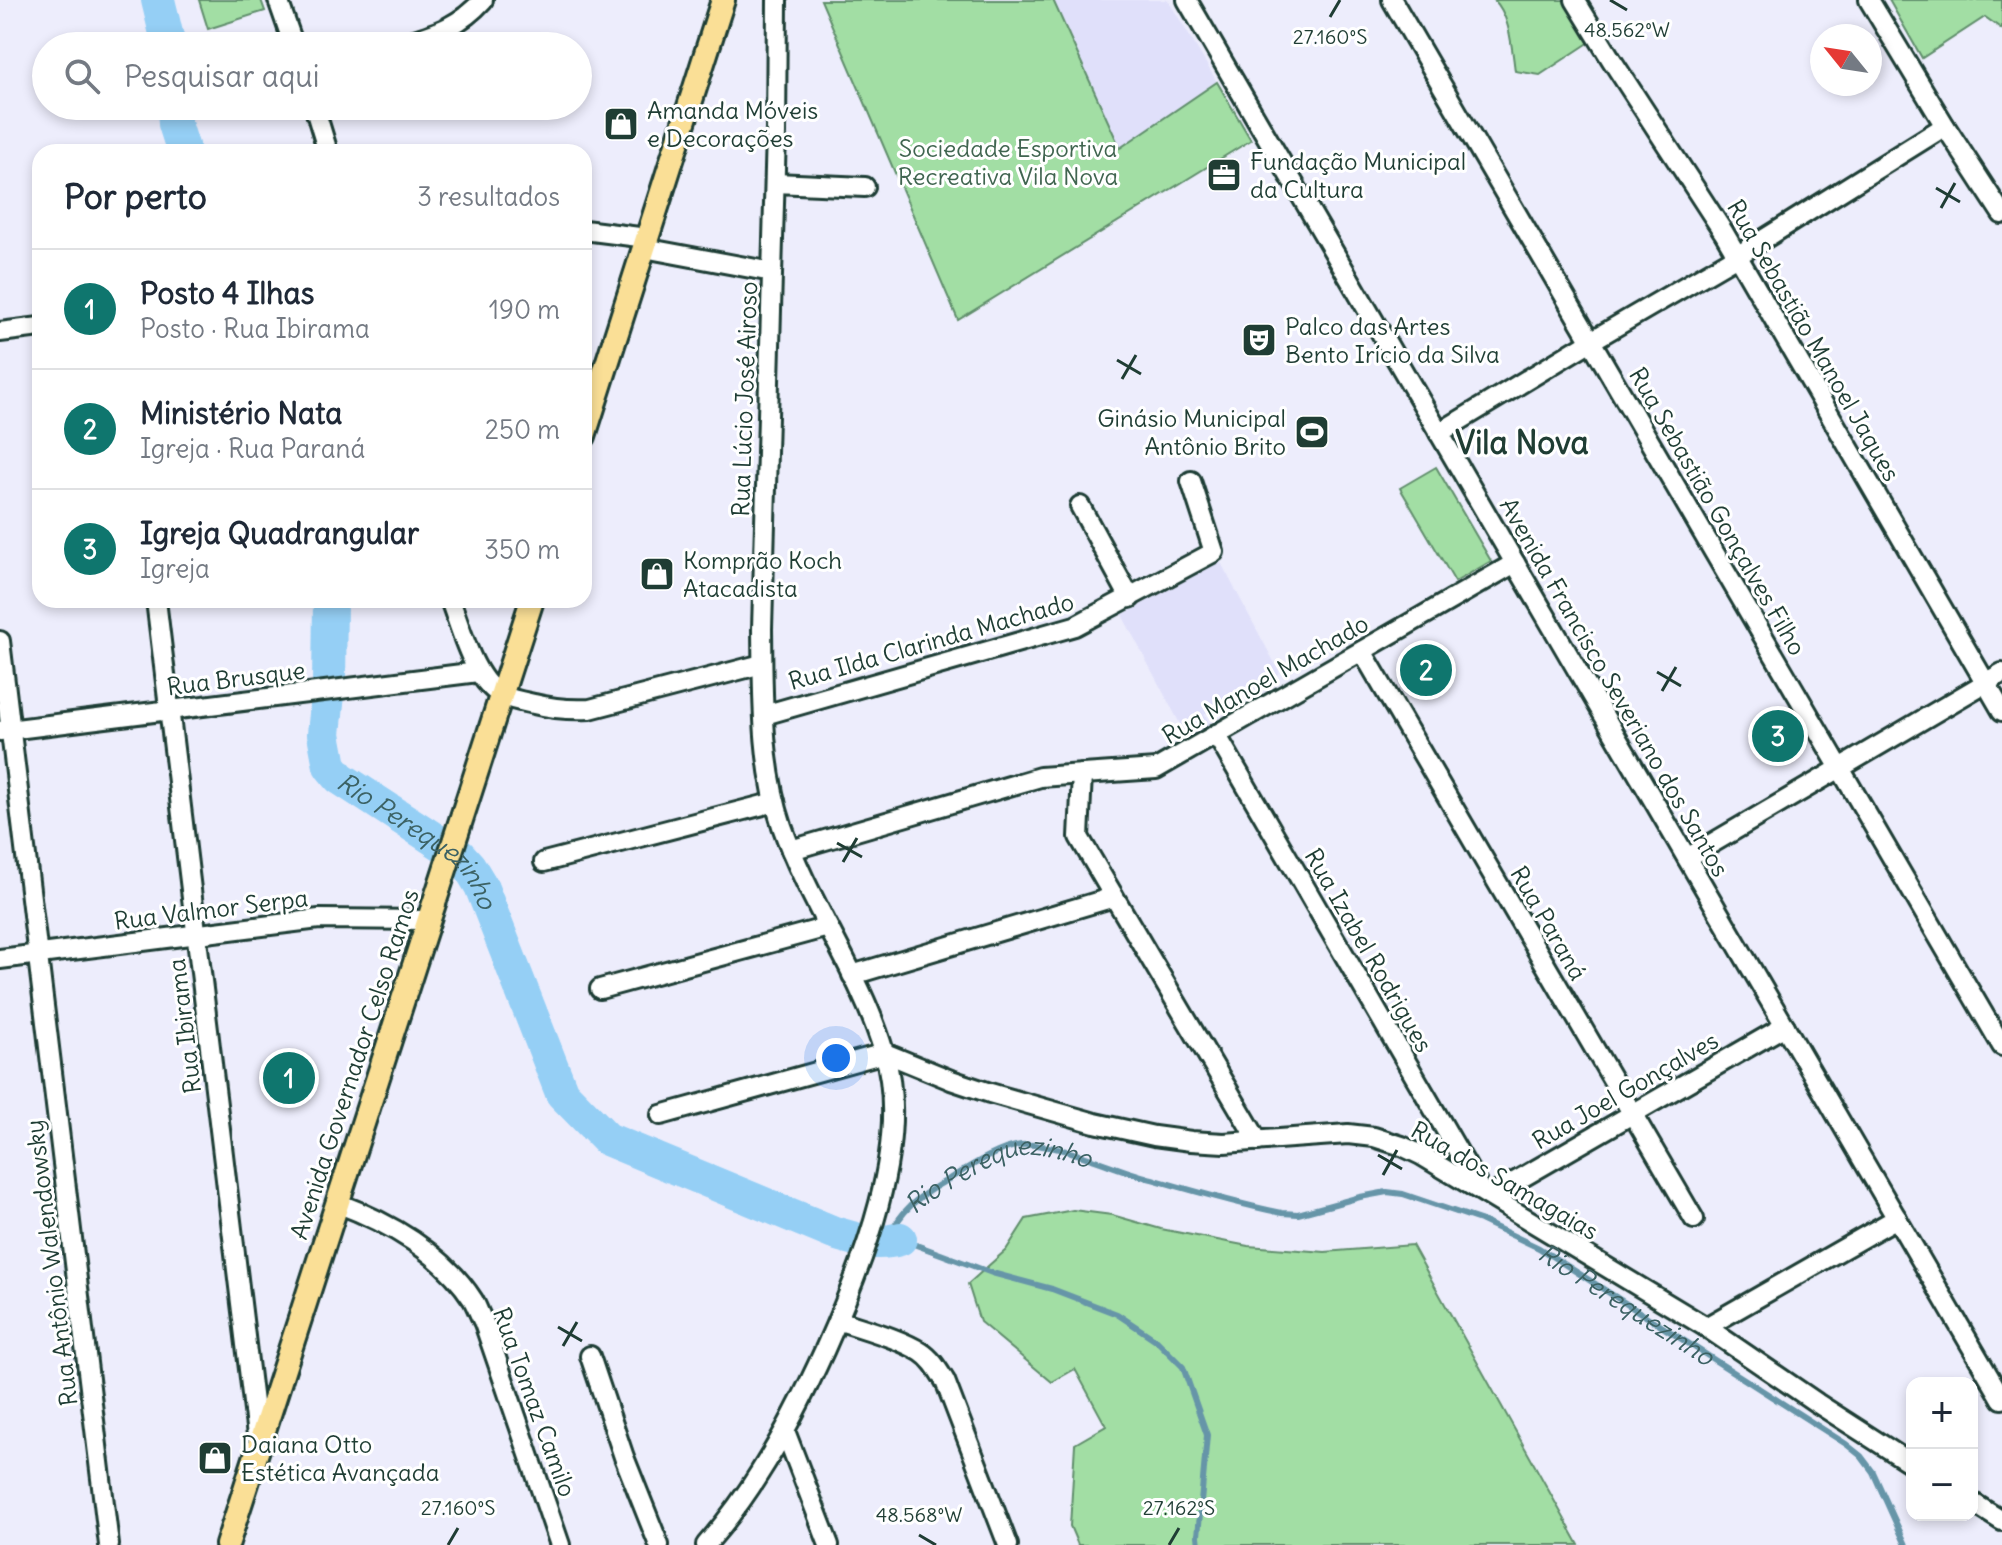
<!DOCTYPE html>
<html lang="pt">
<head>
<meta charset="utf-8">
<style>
	:root { --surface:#fff; --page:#f6f6f7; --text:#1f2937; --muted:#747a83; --line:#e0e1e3; --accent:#0f766e }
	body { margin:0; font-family:Delius,sans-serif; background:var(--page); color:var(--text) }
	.controls { position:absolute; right:24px; bottom:24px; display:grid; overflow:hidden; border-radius:16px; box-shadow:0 4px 12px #0003 }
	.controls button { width:72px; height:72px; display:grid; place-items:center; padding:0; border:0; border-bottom:2px solid var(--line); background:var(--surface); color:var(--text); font:40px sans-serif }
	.compass { position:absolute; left:1810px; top:24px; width:72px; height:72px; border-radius:50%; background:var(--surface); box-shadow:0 4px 12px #0003; rotate:300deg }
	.you { position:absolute; left:836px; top:1058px; width:28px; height:28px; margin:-20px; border:6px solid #fff; border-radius:50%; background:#1a73e8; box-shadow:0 0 0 12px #1a73e833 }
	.badge { display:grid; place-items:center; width:52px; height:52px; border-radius:50%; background:var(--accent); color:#fff; font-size:26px; font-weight:700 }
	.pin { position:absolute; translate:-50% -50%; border:4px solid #fff; box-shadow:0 2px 8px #0006 }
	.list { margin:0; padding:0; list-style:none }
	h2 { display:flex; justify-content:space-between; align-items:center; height:104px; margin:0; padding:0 32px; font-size:34px }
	h2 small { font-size:26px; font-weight:400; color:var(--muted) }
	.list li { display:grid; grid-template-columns:52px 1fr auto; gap:24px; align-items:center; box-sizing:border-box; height:120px; padding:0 32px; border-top:2px solid var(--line) }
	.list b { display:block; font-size:30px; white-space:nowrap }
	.list p { margin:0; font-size:26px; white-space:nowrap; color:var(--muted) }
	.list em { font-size:26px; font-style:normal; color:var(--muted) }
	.icon { flex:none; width:44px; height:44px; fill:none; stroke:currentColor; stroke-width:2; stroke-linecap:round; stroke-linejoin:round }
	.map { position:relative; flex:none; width:2002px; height:1545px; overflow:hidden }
	.search { position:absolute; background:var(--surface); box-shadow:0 4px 12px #0003; left:32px; top:32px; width:560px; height:88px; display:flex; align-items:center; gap:20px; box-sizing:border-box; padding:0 28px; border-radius:44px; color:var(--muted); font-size:30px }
	.panel { position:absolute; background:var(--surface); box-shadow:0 4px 12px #0003; left:32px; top:144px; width:560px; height:464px; border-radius:24px }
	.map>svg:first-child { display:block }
	.built { fill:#e0e0fa }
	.green { fill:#a2dea4; stroke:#608e6c; stroke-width:2 }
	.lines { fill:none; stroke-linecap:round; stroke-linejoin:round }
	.stream { stroke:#6695a8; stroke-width:6 }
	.river { stroke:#95cff5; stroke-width:34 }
	.minor-casing { stroke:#1f3d34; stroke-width:24 }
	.major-casing { stroke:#1f3d34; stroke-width:28 }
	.minor { stroke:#fff; stroke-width:18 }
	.major { stroke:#fadf96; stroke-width:22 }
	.ticks { fill:none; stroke:#1f3d34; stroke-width:3 }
	.labels { text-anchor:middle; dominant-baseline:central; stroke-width:6; stroke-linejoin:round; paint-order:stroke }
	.poi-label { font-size:24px; fill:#1f3d34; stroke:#fff; text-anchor:start }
	.park-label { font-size:24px; fill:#406550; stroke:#fff }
	.street-label { font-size:24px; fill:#1f3d34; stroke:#fff }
	.water-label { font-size:26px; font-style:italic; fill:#3c6264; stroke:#fff }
	.district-label { font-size:32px; font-weight:bold; fill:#1f3d34; stroke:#fff }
	.ticks-label { font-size:20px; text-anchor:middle; fill:#1f3d34; stroke:#fff; stroke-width:6; stroke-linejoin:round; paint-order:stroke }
</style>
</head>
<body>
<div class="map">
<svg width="2002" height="1545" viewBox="0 0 2002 1545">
	<rect width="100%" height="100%" fill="#ededfc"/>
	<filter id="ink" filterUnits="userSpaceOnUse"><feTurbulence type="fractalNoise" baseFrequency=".0125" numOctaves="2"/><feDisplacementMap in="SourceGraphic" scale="16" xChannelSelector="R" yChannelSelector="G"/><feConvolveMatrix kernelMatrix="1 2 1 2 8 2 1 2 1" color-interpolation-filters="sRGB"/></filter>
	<g filter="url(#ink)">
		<g class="built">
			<polygon points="1053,0 1168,0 1217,82 1120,148"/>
			<polygon points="1220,561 1280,673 1205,714 1210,725 1187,737 1122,615"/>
		</g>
		<g class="green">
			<polygon points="199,0 261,0 265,11 208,29"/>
			<polygon points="821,0 1053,0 1120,148 1217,82 1251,140 958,320"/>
			<path d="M1494 0H1564L1590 42 1540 75 1515 71C1512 50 1510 14 1494 0Z"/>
			<polygon points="1889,0 2002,0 2002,29 1985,17 1922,58"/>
			<polygon points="1436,467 1491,561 1455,582 1400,488"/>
			<polygon points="1073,1210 1112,1215 1161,1229 1248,1246 1325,1252 1412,1245 1579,1545 1078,1545 1070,1526 1075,1444 1106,1426 1075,1369 1052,1382 980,1322 968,1284 1006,1250 1026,1219"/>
		</g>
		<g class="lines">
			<path class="stream" id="s1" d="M1199 1545 1198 1536 1207 1435 1183 1367 1156 1340 1117 1314 1052 1289 992 1273 900 1239 894 1227C908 1203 926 1192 949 1179 969 1167 998 1148 1021 1145 1058 1142 1109 1167 1145 1177 1190 1190 1237 1204 1282 1213L1298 1214 1360 1197 1387 1192 1403 1194 1480 1220 1539 1248 1846 1444 1861 1456 1873 1472 1906 1545"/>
			<g class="river">
				<polyline points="158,0 169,46"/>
				<polyline points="174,106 175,124 184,152"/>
				<path id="s2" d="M330 600 329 684 324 734 330 766 340 778 460 856 469 866 481 886 562 1093 607 1139 834 1233C858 1240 875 1246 900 1239"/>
			</g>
			<g class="minor-casing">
				<g id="minor">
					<polyline points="278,0 294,46"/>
					<polyline points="1187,0 2002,1399"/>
					<polyline points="1392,0 2002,1046"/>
					<polyline points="1575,0 1611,59 1724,233 2002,711"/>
					<polyline points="1869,0 1945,126 2002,214"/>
					<path d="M396 46C432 34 457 29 483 0"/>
					<polyline points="314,106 328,152"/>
					<polyline points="775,183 865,187"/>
					<polyline points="584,230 647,238"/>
					<polyline points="644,248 772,272"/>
					<polyline points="0,332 40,327"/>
					<polyline points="1439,433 1591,341 1737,256 1945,126"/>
					<polyline points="1080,506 1130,598"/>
					<polyline points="156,600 258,1444"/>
					<path d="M450 600C461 628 474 684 504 696 513 700 525 702 534 704 554 709 571 710 590 709L762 664"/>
					<polyline points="0,641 109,1545"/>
					<polyline points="1362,651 1694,1219"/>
					<polyline points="764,715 1075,626 1214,552 1191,481"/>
					<polyline points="0,731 478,672"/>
					<polyline points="1216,734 1480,1189"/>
					<polyline points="1082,774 1079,837 1258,1141"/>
					<polyline points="791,850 1040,777 1156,769 1515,563"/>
					<polyline points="1687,858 2002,673"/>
					<polyline points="544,862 775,802"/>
					<polyline points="0,959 319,919 428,920"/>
					<polyline points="852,975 1114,897"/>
					<polyline points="600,989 828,927"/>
					<polyline points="661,1115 885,1053 951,1080 990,1093 1095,1123 1154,1136 1191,1141 1224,1143 1348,1134 1374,1137 1402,1146 1421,1155 1706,1327 1817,1403 1912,1464"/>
					<polyline points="1490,1196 1785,1026"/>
					<path d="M337 1203C388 1222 443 1253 473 1300 477 1307 480 1316 484 1323L560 1545"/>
					<path d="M838 1320C863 1329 899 1338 921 1352 932 1359 938 1370 945 1381L1008 1545"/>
					<polyline points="1706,1327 1897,1218"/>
					<polyline points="590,1356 624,1457 659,1545"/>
					<polyline points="785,1431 829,1545"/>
					<polyline points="1972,1502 2002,1521"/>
					<path d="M706 1545C726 1522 744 1498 760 1472 785 1433 806 1391 825 1349 862 1266 912 1144 884 1052 861 974 809 904 782 826 761 764 763 694 762 629L776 133 777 0"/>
				</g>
			</g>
			<g class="major-casing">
				<g id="major">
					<polyline points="584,436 723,0"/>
					<polyline points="227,1545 532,600"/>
				</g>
			</g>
			<use href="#minor" class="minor"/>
			<use href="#major" class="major"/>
		</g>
	</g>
	<path class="ticks" d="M1610 0 1627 10M1330 17 1340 0M1936 188 1960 202M1941 208 1955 183M1117 360 1141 374M1122 379 1136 355M1657 672 1681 686M1662 691 1676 667M837 843 862 857M843 862 857 838M1378 1155 1402 1169M1383 1175 1397 1150M558 1327 582 1341M563 1346 577 1322M919 1535 936 1545M448 1545 458 1528M1169 1545 1179 1528"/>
	<defs>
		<g id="shop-square" transform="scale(1.8)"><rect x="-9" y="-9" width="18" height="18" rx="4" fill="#1f3d34" stroke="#fff"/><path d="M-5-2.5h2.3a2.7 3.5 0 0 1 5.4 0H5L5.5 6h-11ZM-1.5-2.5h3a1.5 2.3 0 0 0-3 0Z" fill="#fff"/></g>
		<g id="office-square" transform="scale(1.8)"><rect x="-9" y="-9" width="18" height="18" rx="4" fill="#1f3d34" stroke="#fff"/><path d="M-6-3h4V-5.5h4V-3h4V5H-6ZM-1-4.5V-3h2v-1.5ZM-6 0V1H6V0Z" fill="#fff"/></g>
		<g id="theatre-square" transform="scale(1.8)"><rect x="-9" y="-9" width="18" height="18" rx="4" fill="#1f3d34" stroke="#fff"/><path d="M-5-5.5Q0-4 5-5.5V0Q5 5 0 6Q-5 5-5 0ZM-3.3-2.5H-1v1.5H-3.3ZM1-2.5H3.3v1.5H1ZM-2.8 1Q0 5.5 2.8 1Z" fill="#fff"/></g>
		<g id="stadium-square" transform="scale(1.8)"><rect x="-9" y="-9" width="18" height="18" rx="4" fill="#1f3d34" stroke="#fff"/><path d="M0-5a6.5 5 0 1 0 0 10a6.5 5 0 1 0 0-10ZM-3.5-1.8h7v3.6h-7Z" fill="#fff"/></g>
	</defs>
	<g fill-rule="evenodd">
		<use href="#shop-square" x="621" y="124"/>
		<use href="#office-square" x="1224" y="175"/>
		<use href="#theatre-square" x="1259" y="340"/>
		<use href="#stadium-square" x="1312" y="432"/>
		<use href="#shop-square" x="657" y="574"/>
		<use href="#shop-square" x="215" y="1458"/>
	</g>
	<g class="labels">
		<g class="poi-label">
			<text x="647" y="110">Amanda Móveis<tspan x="647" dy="28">e Decorações</tspan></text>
			<text x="1250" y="161">Fundação Municipal<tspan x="1250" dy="28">da Cultura</tspan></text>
			<text x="1285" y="326">Palco das Artes<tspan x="1285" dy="28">Bento Irício da Silva</tspan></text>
			<text x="1286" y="418" text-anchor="end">Ginásio Municipal<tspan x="1286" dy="28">Antônio Brito</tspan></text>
			<text x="683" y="560">Komprão Koch<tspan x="683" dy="28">Atacadista</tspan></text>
			<text x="241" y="1444">Daiana Otto<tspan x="241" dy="28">Estética Avançada</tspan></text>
		</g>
		<g class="park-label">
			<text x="1008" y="148">Sociedade Esportiva<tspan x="1008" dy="28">Recreativa Vila Nova</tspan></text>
		</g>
		<g class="street-label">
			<text transform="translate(1814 340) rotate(60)">Rua Sebastião Manoel Jaques</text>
			<text transform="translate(744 399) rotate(-88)">Rua Lúcio José Airoso</text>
			<text transform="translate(1718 511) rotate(60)">Rua Sebastião Gonçalves Filho</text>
			<text transform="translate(931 641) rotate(-16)">Rua Ilda Clarinda Machado</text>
			<text transform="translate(236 678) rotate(-7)">Rua Brusque</text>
			<text transform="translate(1265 679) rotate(-30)">Rua Manoel Machado</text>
			<text transform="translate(1615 687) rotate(60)">Avenida Francisco Severiano dos Santos</text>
			<text transform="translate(211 909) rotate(-7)">Rua Valmor Serpa</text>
			<text transform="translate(1549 923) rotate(60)">Rua Paraná</text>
			<text transform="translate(1369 950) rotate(60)">Rua Izabel Rodrigues</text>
			<text transform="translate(184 1026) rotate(-97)">Rua Ibirama</text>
			<text transform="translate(354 1064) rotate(-72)">Avenida Governador Celso Ramos</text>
			<text transform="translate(1625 1090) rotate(-30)">Rua Joel Gonçalves</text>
			<text transform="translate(1505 1180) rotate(30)">Rua dos Samagaias</text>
			<text transform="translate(51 1263) rotate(-97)">Rua Antônio Walendowsky</text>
			<text transform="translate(535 1402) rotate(70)">Rua Tomaz Camilo</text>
		</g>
		<g class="water-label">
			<text stroke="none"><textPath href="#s2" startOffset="284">Rio Perequezinho</textPath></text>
			<text stroke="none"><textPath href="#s1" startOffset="636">Rio Perequezinho</textPath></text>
			<text stroke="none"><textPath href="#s1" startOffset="1310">Rio Perequezinho</textPath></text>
		</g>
		<g class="district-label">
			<text x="1522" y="442">Vila Nova</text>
		</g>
	</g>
	<g class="ticks-label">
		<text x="1627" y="37">48.562°W</text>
		<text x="1330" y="44">27.160°S</text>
		<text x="458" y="1515">27.160°S</text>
		<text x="1179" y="1515">27.162°S</text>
		<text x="919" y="1522">48.568°W</text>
	</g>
</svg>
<div class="controls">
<button>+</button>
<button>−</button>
</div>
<svg class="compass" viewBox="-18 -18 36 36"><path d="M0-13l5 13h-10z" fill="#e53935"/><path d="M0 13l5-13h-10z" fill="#747a83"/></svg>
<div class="you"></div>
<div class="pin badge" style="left:289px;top:1078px">1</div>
<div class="pin badge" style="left:1426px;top:670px">2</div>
<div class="pin badge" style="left:1778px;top:736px">3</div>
<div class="search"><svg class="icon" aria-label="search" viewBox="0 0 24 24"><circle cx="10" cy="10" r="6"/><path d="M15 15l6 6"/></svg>Pesquisar aqui</div>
<section class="panel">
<h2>Por perto<small>3 resultados</small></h2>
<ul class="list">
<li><span class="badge">1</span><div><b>Posto 4 Ilhas</b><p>Posto · Rua Ibirama</p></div><em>190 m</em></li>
<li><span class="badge">2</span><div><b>Ministério Nata</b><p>Igreja · Rua Paraná</p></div><em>250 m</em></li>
<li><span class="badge">3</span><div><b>Igreja Quadrangular</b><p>Igreja</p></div><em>350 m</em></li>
</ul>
</section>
</div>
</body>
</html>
